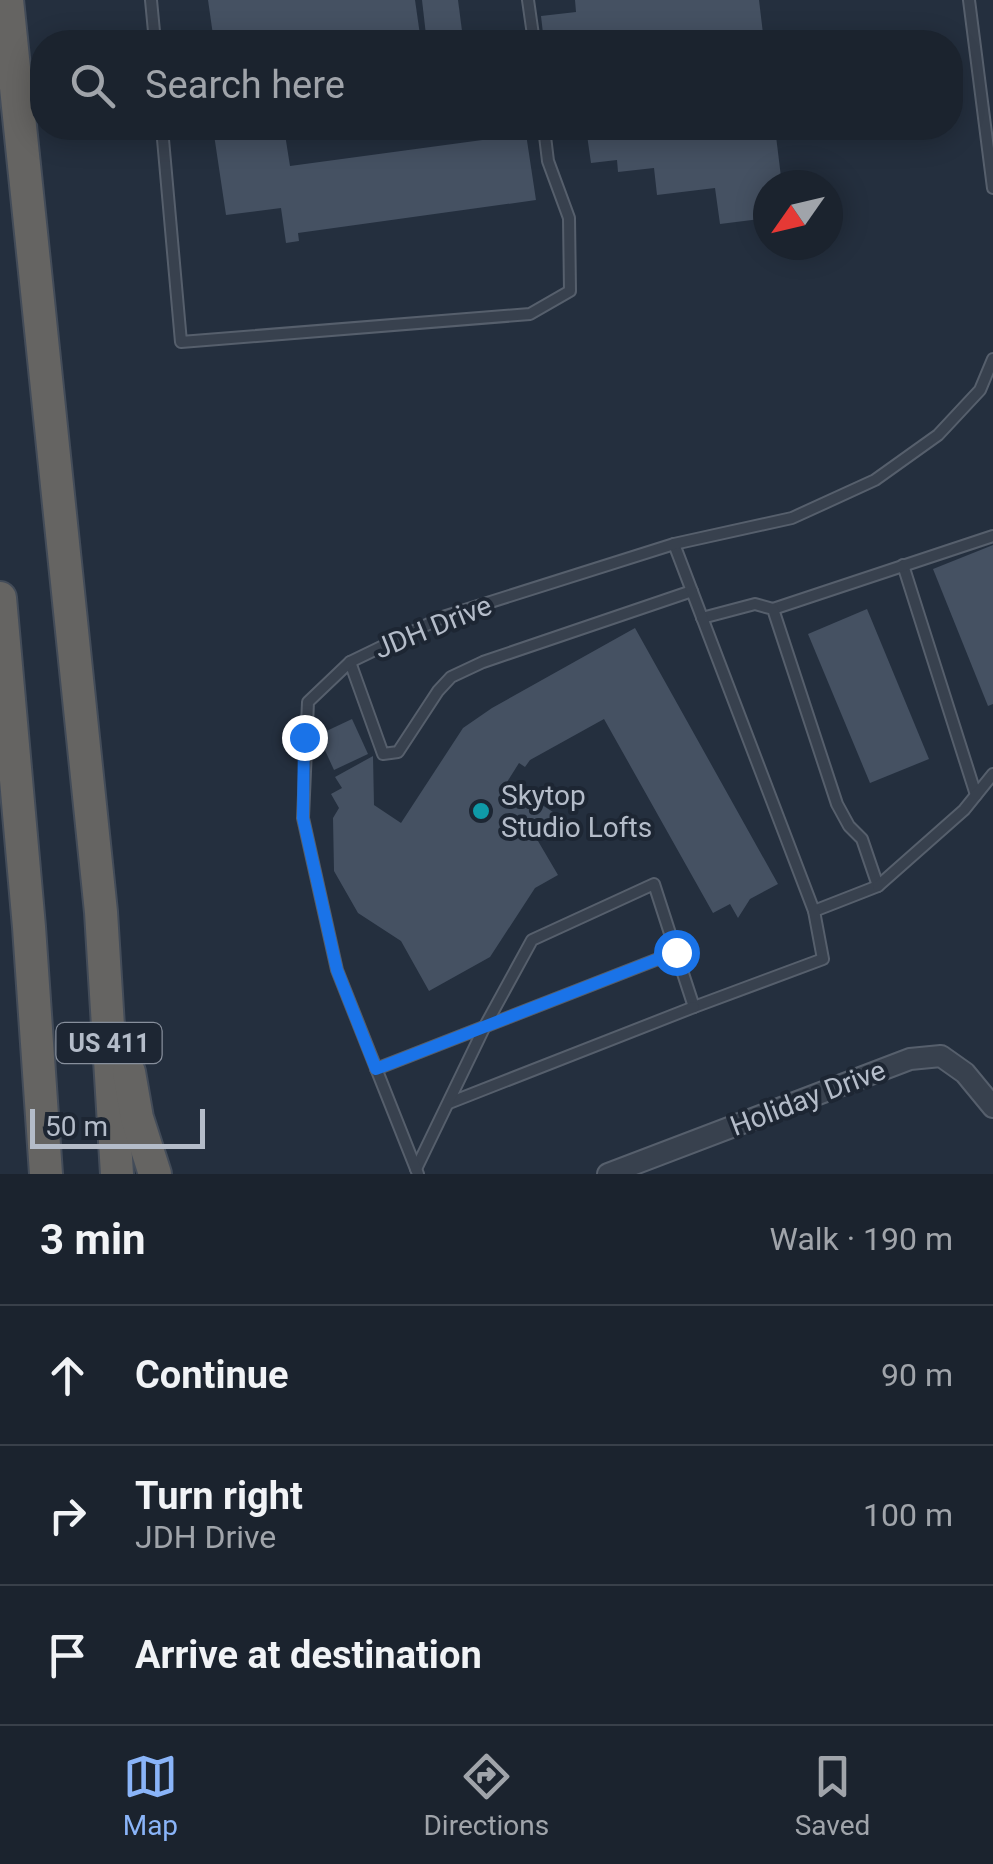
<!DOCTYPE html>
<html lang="en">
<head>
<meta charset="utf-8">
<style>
	:root { --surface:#1b232e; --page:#242b36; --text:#f1f3f6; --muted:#a0a4aa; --line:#39404a; --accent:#8ab4f8 }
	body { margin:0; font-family:Roboto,sans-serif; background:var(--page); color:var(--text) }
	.compass { position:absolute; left:753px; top:170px; width:90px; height:90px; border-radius:50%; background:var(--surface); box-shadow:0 5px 25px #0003; rotate:236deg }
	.scale { position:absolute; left:30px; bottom:25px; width:175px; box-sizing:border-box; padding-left:10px; border:5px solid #b4bcc9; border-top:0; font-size:28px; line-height:35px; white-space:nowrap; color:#b4bcc9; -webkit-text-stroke:8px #1d2633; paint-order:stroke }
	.stop { position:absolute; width:30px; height:30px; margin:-22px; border:8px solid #1a73e8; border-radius:50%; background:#fff }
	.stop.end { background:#1a73e8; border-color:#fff; box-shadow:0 2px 10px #0008 }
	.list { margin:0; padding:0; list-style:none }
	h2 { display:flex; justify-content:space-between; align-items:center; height:130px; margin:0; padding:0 40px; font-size:42px }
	h2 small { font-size:32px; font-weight:400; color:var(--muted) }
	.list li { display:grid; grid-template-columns:65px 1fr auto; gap:30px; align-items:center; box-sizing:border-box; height:140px; padding:0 40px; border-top:2px solid var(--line) }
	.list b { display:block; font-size:38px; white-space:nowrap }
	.list p { margin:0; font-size:32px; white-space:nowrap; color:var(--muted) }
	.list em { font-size:32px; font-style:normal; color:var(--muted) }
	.icon { flex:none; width:55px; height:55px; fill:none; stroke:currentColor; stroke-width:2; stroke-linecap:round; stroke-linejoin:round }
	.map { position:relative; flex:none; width:993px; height:1174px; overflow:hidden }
	.search { position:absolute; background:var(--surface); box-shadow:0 5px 25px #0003; left:30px; right:30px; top:30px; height:110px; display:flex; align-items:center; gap:25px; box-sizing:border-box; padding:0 35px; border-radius:40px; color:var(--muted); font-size:38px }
	.sheet { height:550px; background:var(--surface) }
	nav { display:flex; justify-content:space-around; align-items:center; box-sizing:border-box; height:140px; border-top:2px solid var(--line); background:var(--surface); font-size:28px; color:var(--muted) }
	nav a { display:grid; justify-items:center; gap:5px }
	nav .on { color:var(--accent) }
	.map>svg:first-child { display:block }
	.building { fill:#455162 }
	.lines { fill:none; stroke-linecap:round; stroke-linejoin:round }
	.service-casing { stroke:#565f6c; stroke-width:14 }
	.minor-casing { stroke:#565f6c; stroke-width:24 }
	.trunk-casing { stroke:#434c59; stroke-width:36 }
	.service { stroke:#38414e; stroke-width:10 }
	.minor { stroke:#38414e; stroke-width:20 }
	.trunk { stroke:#656462; stroke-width:32 }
	.route { stroke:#1a73e8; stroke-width:12 }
	.culture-dot { fill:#0f9aa8; stroke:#1d2633; stroke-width:4 }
	.labels { text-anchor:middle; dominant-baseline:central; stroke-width:8; stroke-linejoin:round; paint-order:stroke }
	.shield { fill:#1d2633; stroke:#878f9c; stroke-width:2.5 }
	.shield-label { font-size:25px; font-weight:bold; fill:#b4bcc9 }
	.street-label { font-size:28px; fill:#b4bcc9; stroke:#1d2633 }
	.poi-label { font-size:28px; fill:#b4bcc9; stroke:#1d2633; text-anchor:start }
</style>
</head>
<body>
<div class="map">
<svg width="993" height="1174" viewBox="0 0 993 1174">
	<rect width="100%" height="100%" fill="#242f3e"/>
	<g class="building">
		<polygon points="208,0 415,0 421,42 214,42"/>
		<polygon points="422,0 458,0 462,31 426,35"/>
		<polygon points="575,0 759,0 764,42 544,42 541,16 576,12"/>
		<polygon points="213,128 284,128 290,166 526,134 536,200 298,233 299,241 286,243 281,208 226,215"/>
		<polygon points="586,128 775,128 782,185 768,185 768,218 720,224 715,188 657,195 654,168 618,172 617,160 591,163"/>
		<polygon points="993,545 993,704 988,706 933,569"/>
		<polygon points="867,609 929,759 870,783 808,634"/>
		<polygon points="635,628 778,884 750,899 738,918 730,904 713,913 604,719 530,760 525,767 519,763 507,782 556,814 538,841 558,875 535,888 490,957 429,991 401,941 358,913 334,871 333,818 339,808 331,794 342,788 335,777 373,756 374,805 401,823 463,728 492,708"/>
		<polygon points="352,719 368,754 334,770 318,735"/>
	</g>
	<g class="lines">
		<g class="service-casing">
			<g id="service">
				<polyline points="151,0 155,42"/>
				<polyline points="528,0 534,42"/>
				<polyline points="969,0 993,188"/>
				<polyline points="162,128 181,342 530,314 570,291 569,218 548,161 544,128"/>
				<polyline points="903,565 976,795"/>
				<polyline points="773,609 993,536"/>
				<polyline points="702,618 755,604 773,609 837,804 849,826 862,839 878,886 814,911"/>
				<polyline points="350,662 383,754 398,752 438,691 451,677 483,662 692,591"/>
				<polyline points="878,886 964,810 993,774"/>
				<polyline points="376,1069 676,952 694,1007 823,959 814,911 674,544"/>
				<polyline points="449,1103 694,1007"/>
				<polyline points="416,1169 485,1026 532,940 654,884 676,952"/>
				<polyline points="418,1174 337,970 303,818 308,702 350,662 443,617 674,544 792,518 875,480 938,435 980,390 993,359"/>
			</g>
		</g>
		<g class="minor-casing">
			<polyline id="minor" points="608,1174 910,1059 941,1056 965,1073 993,1107"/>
		</g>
		<g class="trunk-casing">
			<g id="trunk">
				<polyline points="7,0 101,912 117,1174"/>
				<polyline points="0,598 29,927 46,1174"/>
				<polyline points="129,1072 137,1118 155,1174"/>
			</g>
		</g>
		<use href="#service" class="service"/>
		<use href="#minor" class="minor"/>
		<use href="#trunk" class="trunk"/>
	</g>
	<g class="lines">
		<polyline class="route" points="304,737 303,818 337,970 376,1069 676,952"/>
	</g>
	<circle class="culture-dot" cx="481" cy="811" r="10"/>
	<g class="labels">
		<rect class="shield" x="56.5" y="1023" width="105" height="40" rx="8"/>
		<g class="shield-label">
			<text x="109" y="1043">US 411</text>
		</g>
		<g class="street-label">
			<text transform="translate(433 627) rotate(-22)">JDH Drive</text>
			<text transform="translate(808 1098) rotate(-21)">Holiday Drive</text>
		</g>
		<g class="poi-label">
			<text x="501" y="795">Skytop<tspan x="501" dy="32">Studio Lofts</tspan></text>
		</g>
	</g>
</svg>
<svg class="compass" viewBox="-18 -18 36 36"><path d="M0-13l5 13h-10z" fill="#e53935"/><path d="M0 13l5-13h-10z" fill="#a0a4aa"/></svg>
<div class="scale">50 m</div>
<div class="stop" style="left:676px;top:952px"></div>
<div class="stop end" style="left:304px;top:737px"></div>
<div class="search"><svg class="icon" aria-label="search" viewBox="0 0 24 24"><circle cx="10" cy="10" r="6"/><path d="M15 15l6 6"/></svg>Search here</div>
</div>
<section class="sheet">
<h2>3 min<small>Walk · 190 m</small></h2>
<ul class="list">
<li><svg class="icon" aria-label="ahead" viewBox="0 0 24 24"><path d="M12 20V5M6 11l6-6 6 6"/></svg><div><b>Continue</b></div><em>90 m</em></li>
<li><svg class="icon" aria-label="right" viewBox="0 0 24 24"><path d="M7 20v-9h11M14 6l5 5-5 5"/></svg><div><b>Turn right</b><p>JDH Drive</p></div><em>100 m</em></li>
<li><svg class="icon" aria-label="arrive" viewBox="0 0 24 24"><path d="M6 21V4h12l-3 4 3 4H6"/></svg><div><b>Arrive at destination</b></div></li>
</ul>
</section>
<nav>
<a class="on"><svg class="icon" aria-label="map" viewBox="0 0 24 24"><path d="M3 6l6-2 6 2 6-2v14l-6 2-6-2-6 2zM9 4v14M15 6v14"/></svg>Map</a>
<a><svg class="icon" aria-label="directions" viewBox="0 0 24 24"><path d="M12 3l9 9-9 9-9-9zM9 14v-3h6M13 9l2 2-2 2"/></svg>Directions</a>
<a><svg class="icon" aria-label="saved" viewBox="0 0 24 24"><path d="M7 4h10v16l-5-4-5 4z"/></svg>Saved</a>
</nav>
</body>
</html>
